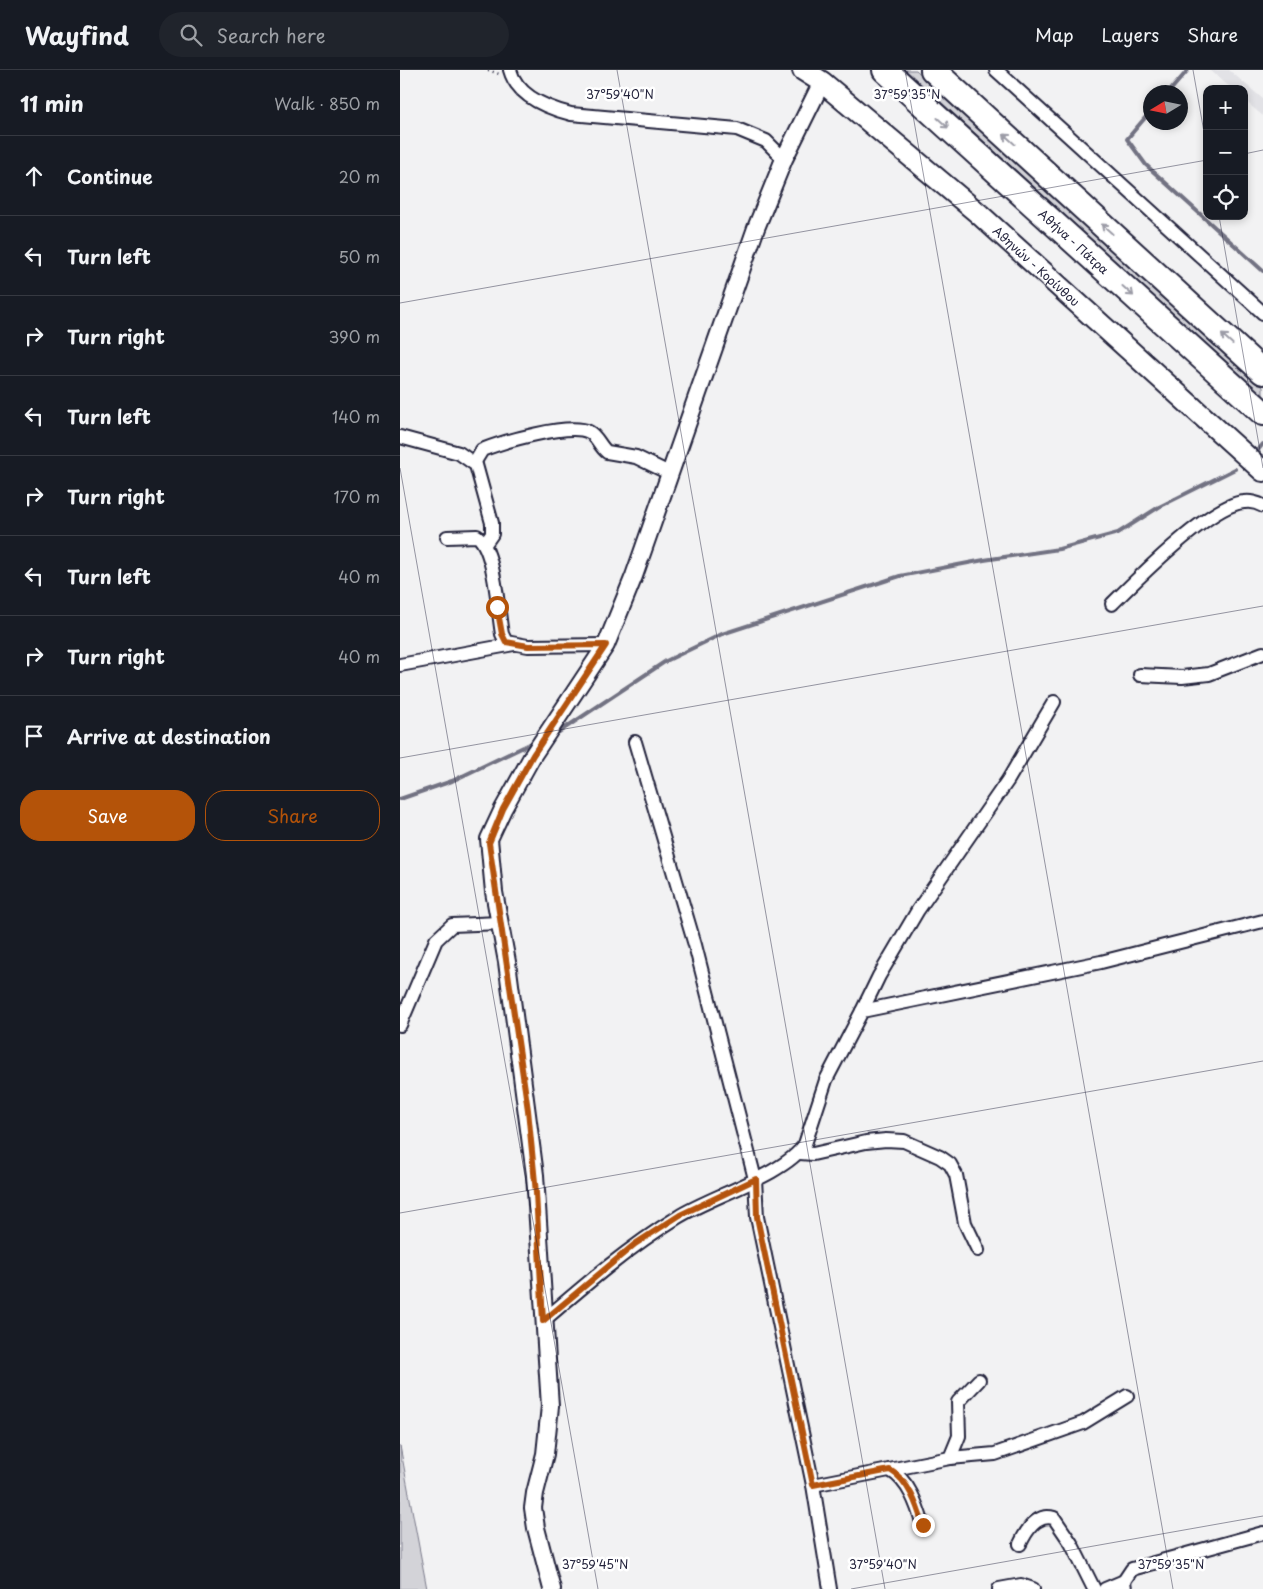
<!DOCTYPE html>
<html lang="en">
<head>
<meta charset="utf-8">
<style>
	:root { --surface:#171b24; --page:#20242c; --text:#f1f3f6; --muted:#9ea1a6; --line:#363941; --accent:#b45309 }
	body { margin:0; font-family:"Playpen Sans",sans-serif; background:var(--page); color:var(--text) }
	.controls { position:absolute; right:15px; top:15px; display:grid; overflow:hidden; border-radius:10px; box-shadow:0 2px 8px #0003 }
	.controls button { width:45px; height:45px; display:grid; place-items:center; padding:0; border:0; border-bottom:1px solid var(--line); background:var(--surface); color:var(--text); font:25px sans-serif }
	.compass { position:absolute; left:743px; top:15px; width:45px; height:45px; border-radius:50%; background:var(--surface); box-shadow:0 2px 8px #0003; rotate:260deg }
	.stop { position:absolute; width:15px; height:15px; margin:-11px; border:4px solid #b45309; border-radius:50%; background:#fff }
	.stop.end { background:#b45309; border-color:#fff; box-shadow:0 1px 5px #0008 }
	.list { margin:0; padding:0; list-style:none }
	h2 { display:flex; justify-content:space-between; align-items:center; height:65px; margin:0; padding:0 20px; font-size:21px }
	h2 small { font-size:16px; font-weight:400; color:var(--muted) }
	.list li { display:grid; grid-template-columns:32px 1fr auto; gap:15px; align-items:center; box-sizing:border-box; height:80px; padding:0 20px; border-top:1px solid var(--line) }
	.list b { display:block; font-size:19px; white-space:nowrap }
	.list em { font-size:16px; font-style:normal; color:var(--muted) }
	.actions { display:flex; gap:10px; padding:15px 20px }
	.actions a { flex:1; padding:11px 0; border:1px solid var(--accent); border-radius:20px; text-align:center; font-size:18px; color:var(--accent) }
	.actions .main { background:var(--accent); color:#fff }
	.icon { flex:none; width:28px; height:28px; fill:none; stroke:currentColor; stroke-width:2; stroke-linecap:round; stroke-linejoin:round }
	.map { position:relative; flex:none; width:863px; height:1519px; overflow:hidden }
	header { display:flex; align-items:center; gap:30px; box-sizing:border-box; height:70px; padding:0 25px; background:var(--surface); border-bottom:1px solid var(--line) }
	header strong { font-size:24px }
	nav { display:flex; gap:28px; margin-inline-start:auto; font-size:18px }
	.search { width:350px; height:45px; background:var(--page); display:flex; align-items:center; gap:12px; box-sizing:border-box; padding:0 18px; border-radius:28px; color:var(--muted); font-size:19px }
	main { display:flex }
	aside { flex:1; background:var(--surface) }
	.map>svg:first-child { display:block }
	.built { fill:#e2e2e6 }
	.green { fill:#d3d3d8; stroke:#7a7a8a }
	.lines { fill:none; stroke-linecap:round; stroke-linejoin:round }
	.stream { stroke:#727282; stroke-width:4 }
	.minor-casing { stroke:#22223b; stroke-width:16 }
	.tertiary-casing { stroke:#22223b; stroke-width:20 }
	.primary-casing { stroke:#22223b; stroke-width:24 }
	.motorway-casing { stroke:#22223b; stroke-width:28 }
	.path { stroke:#22223b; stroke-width:2.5; stroke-dasharray:1 4; stroke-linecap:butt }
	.minor { stroke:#fff; stroke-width:12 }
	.tertiary { stroke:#fff; stroke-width:16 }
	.primary { stroke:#fff; stroke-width:20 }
	.motorway { stroke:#fff; stroke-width:24 }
	.oneway { stroke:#9c9ca7 }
	.route { stroke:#b45309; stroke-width:6 }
	.ticks { fill:none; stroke:#22223b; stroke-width:1; stroke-opacity:0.45 }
	.labels { text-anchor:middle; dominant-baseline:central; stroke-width:5; stroke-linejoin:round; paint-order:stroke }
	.street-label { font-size:12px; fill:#22223b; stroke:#fff }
	.ticks-label { font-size:12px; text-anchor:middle; fill:#22223b; stroke:#fff; stroke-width:5; stroke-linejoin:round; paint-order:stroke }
</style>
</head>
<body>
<header>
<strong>Wayfind</strong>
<div class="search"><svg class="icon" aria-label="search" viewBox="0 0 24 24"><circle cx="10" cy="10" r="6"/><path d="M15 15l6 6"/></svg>Search here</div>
<nav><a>Map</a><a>Layers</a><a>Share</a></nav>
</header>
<main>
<aside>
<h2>11 min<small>Walk · 850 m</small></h2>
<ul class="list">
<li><svg class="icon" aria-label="ahead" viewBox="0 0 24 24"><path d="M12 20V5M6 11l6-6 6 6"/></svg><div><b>Continue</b></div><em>20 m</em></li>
<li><svg class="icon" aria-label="left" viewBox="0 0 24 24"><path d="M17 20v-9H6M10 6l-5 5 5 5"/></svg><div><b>Turn left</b></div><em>50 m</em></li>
<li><svg class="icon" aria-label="right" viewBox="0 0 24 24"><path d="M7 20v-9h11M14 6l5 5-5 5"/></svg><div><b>Turn right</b></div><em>390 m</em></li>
<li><svg class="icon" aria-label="left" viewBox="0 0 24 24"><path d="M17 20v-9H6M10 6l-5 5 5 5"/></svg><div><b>Turn left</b></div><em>140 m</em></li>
<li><svg class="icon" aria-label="right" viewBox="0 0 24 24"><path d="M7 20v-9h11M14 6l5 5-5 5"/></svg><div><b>Turn right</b></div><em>170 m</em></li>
<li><svg class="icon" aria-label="left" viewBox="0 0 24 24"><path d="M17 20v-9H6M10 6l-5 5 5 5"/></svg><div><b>Turn left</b></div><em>40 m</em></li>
<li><svg class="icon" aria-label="right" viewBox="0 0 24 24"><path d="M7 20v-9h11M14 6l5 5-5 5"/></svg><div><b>Turn right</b></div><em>40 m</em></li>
<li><svg class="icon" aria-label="arrive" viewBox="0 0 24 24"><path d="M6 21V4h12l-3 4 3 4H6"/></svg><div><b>Arrive at destination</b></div></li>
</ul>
<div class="actions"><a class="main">Save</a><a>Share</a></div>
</aside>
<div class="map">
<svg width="863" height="1519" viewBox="0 0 863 1519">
	<rect width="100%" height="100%" fill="#f2f2f3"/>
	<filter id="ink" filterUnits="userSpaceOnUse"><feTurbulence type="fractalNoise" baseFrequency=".02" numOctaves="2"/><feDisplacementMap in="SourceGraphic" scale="10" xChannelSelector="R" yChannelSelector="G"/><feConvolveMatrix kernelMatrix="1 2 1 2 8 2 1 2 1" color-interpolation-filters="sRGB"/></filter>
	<g filter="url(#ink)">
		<polygon class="built" points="810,0 829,0 863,29 863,46 844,30 844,19 832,19"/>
		<g class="green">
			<polygon points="506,0 516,0 863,317 863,326"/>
			<polygon points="0,1376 27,1519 0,1519"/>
		</g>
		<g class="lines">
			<g class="stream">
				<polyline points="769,22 788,0"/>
				<polyline points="750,42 727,69 746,95 863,201"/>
				<polyline points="858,380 863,374"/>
				<polyline points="159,662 266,591 322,564 500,506 584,490 659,479 718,463 759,437 835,399"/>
				<polyline points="0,729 52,711 136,671"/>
			</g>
			<g class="minor-casing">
				<g id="minor">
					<path d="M110 0C117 26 147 38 171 44L337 59 366 71 384 89"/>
					<polyline points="596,0 863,243"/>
					<polyline points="0,367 59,383 76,395 92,453 92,464 85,474"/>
					<path d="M74 393 82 380C102 372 170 352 189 362 197 366 200 377 207 382L236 387 269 403"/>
					<path d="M47 467 77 466C95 479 98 542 102 564L106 572 128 576 206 575"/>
					<path d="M712 534C737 509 811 434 844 432 850 431 858 433 863 436"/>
					<polyline points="0,595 114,574"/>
					<polyline points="740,605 782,607 809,604 863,583"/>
					<polyline points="235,672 295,875 355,1109 357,1147 413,1415 430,1519"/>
					<polyline points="462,941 479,906 518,840 608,710 654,632"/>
					<polyline points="0,955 36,870 52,855 100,853"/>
					<polyline points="400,1083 413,1084 466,1072 486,1070 504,1071 540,1087 550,1094 556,1105 565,1153 578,1180"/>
					<path d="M143 1251C186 1214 229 1177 278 1147 311 1126 385 1105 405 1074L426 1010 462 941 701 892 863 851"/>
					<polyline points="550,1388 559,1366 558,1332 579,1310"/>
					<path d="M490 1400C509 1411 517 1435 523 1455"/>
					<polyline points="413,1415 550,1388 595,1384 683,1353 727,1326"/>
					<path d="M620 1474C626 1461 637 1443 654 1448L671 1473 694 1519"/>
					<polyline points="599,1519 621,1515 633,1519"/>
					<polyline points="705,1519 724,1511"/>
					<polyline points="725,1519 724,1511 732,1499 863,1463"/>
				</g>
			</g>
			<g class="tertiary-casing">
				<polyline id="tertiary" points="152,1519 136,1458 133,1438 135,1423 145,1384 150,1336 135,1105 107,892 94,822 89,769 103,739 133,685 206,575 234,506 356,158 384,89 422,12"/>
			</g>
			<g class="primary-casing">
				<g id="primary">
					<path id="s1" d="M403 0 422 12 578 143 863 401"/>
				</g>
			</g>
			<g class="motorway-casing">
				<g id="motorway">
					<path id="s2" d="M485 0 863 343"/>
					<polyline points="533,0 863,302"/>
				</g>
			</g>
			<polyline class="path" points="88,0 99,4"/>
			<use href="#minor" class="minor"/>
			<use href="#tertiary" class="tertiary"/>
			<use href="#primary" class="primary"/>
			<use href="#motorway" class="motorway"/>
		</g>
		<defs><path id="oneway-shaft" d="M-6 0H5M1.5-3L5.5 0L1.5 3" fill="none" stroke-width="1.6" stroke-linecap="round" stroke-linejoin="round" transform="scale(1.25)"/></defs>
		<g class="oneway">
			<use href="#oneway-shaft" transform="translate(543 53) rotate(42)"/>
			<use href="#oneway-shaft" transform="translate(609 69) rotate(-138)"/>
			<use href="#oneway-shaft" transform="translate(707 159) rotate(-138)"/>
			<use href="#oneway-shaft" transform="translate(728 221) rotate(42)"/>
			<use href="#oneway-shaft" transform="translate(827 269) rotate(-138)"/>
		</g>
	</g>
	<g class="lines" filter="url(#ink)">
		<path class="route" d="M97 537 102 564 106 572 128 576 206 575 133 685 103 739 89 773 128 1040 136 1123 143 1251 235 1174 280 1145 356 1109 357 1147 413 1415 490 1400C509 1411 517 1435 523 1455"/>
	</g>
	<path class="ticks" d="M217 0 485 1519M505 0 773 1519M793 0 807 79M844 84 863 80M819 146 863 398M0 233 807 90M0 398 198 1519M0 688 863 536M0 1143 863 991M451 1519 863 1446"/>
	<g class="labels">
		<g class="street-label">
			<text stroke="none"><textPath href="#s2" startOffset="255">Αθήνα - Πάτρα</textPath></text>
			<text stroke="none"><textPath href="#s1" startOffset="305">Αθηνών - Κορίνθου</textPath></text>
		</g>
	</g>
	<g class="ticks-label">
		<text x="220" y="29">37°59'40"N</text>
		<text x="507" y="29">37°59'35"N</text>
		<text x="195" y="1499">37°59'45"N</text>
		<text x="483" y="1499">37°59'40"N</text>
		<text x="771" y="1499">37°59'35"N</text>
	</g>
</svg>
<div class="controls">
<button>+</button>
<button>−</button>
<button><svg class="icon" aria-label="locate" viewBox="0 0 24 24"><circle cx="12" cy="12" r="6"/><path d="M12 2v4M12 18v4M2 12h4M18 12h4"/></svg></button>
</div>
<svg class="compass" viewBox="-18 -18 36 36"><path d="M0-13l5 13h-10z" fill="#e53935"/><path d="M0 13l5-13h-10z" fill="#9ea1a6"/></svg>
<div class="stop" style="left:97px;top:537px"></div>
<div class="stop end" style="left:523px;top:1455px"></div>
</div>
</main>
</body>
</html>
